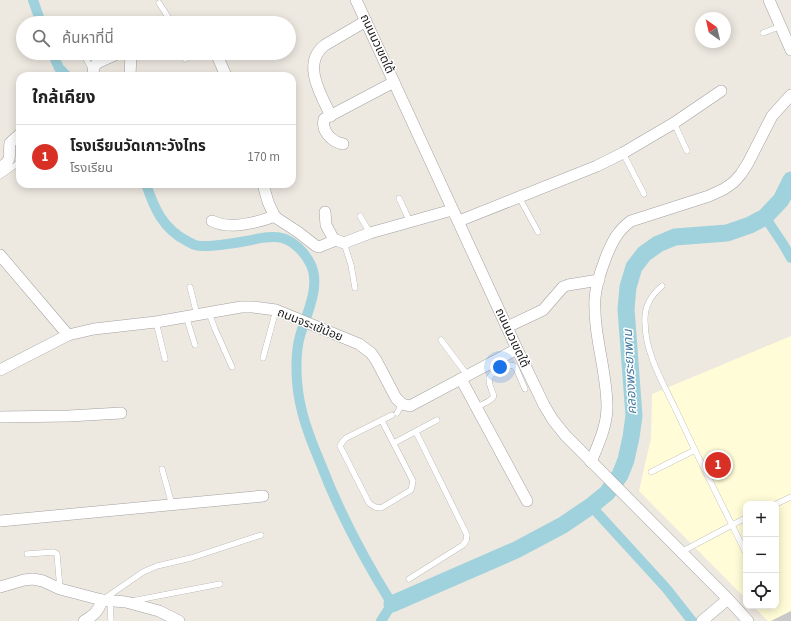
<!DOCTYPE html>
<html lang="th">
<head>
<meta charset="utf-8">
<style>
	:root { --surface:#fff; --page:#f6f6f6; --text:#222; --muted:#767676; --line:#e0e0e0; --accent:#d93025 }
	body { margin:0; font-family:"Source Sans 3","Noto Sans Thai",sans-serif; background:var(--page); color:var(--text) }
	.controls { position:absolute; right:12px; bottom:12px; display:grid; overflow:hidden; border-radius:8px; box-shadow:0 2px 10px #0003 }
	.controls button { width:36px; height:36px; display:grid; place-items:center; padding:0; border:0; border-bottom:1px solid var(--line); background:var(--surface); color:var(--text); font:20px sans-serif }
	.compass { position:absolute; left:695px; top:12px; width:36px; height:36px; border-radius:50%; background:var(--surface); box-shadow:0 2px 10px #0003; rotate:326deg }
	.you { position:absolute; left:500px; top:367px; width:14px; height:14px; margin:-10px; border:3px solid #fff; border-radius:50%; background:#1a73e8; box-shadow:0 0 0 6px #1a73e833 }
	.badge { display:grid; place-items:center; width:26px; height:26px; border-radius:50%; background:var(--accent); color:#fff; font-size:13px; font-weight:700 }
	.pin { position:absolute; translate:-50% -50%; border:2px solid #fff; box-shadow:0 1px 4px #0006 }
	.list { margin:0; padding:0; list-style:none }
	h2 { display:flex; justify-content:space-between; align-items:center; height:52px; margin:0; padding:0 16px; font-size:17px }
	h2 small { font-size:13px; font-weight:400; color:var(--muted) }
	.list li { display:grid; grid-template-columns:26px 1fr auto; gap:12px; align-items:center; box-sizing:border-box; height:64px; padding:0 16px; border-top:1px solid var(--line) }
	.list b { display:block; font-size:15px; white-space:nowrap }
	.list p { margin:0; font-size:13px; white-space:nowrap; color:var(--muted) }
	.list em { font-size:13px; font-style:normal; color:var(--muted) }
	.icon { flex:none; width:22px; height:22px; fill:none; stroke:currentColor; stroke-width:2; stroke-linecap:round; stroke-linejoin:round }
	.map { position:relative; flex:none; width:791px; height:621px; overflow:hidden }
	.search { position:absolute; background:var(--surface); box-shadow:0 2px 10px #0003; left:16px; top:16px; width:280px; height:44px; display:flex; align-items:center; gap:10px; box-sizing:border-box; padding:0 14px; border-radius:22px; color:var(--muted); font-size:15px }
	.panel { position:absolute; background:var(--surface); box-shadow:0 2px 10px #0003; left:16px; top:72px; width:280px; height:116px; border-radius:12px }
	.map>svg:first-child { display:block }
	.education { fill:#fffcd7 }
	.religious { fill:#c9c9c9 }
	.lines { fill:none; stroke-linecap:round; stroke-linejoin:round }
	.canal { stroke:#9fd2dc; stroke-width:10 }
	.river { stroke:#9fd2dc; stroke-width:17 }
	.service-casing { stroke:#a2a2a2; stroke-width:6 }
	.minor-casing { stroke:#a2a2a2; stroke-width:12 }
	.service { stroke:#fff; stroke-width:5.5 }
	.minor { stroke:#fff; stroke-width:11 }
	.labels { text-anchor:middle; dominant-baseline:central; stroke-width:3; stroke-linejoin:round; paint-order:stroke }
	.street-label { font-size:12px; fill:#1b1b1b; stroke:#fff }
	.water-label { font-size:13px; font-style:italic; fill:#447aa3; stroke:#fff }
</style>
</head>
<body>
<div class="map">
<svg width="791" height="621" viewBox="0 0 791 621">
	<rect width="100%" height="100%" fill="#ede8e0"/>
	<polygon class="education" points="791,336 791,611 771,621 768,621 753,606 776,606 776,504 746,504 746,599 639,491 651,438 652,394"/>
	<polygon class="religious" points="791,611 791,621 771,621"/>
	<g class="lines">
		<g class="canal">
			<polyline points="33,0 41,23"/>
			<polyline points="52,53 59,68 67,76"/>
			<path d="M146 184C154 208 163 229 187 241 189 242 192 244 195 245 205 248 235 243 246 241 257 239 271 235 282 238 294 241 305 253 310 263 322 285 306 315 300 336 296 350 296 367 297 381 299 410 309 436 320 462 339 512 364 559 392 604L381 621"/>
			<polyline points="765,217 783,244 791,258"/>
			<polyline points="591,506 666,588 692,621"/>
		</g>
		<polyline class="river" points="392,604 516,550 563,525 591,506 607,493 620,475 626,460 631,437 634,416 626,309 628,287 634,267 644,254 658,244 675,237 727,233 750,225 765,217 781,200 791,180"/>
		<g class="service-casing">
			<g id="service">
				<polyline points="159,3 172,23"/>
				<polyline points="763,33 781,26"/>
				<polyline points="83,53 93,72"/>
				<polyline points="185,59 196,53"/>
				<polyline points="674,123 687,151"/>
				<polyline points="623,153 644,194"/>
				<polyline points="0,176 20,162"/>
				<polyline points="519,197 538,232"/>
				<polyline points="399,198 410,222"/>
				<polyline points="360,216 370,233"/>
				<polyline points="344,243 351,265 355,288"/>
				<path d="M662 286C650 296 644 307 645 322 645 353 663 383 676 410 694 449 713 487 732 525L681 552"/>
				<polyline points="190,287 197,315"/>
				<polyline points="209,313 215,329 232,367"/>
				<polyline points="186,316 195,345"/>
				<polyline points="156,322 165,359"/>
				<polyline points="441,340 468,376"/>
				<polyline points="263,358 276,310"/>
				<path d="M477 407C505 394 489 398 489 378L492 374 509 365 514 366 516 368 525 389"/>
				<polyline points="397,413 402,404"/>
				<polyline points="382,421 413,481 411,490 381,508 375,507 369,503 340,446 343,441 346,438 392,415"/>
				<polyline points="394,443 437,420"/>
				<polyline points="162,469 172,505"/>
				<polyline points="651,472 695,450"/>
				<polyline points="776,504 791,497"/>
				<polyline points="746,518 732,525 746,553"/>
				<polyline points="27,554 54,552 57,554 60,589"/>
				<polyline points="409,579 463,545 466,541 467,535 416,432"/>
				<polyline points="104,599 143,572 157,566 191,558 261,535"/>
				<polyline points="110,601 111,621"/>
				<polyline points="132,601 220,584"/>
			</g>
		</g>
		<g class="minor-casing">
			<g id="minor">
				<polyline points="356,0 517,349 544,405 553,420 565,435 728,599 748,621"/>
				<polyline points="769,0 791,50"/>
				<polyline points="189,23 192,22 196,23"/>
				<polyline points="130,53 131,54 130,76"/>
				<polyline points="216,53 226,76"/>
				<path d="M94 76C92 72 94 66 97 63L119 53"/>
				<path d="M331 116C321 95 301 63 325 45L366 21"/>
				<path d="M343 144C332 142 321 131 324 119L394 82"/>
				<path d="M0 168C14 158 8 157 10 143L20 134"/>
				<polyline points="263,184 268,202 275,217 298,232 316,246 319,247 336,240 344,243 370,233 452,210"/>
				<polyline points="325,212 326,225 334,240"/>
				<path d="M212 221C230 230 256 223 275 216"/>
				<polyline points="459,221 597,166 623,153 674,123 721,91"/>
				<polyline points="0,255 68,335"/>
				<polyline points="507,327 543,310 563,287 568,285 599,280"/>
				<polyline points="0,370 68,335 94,329 156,322 241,307 253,307 276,310 359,344 371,353 376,360 396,398 402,404 410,406 517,349"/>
				<polyline points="461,379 527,501"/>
				<polyline points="0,417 69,416 121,413"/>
				<path d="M591 462C598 445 607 426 607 407 607 371 593 335 595 298 596 284 601 270 606 257 612 242 618 230 631 221L709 196 724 189 734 182 741 174 748 163 772 116 791 95"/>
				<polyline points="0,521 263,496"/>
				<polyline points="0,587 24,580 33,579 43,581 60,589 102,600 126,602 159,611 179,621"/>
				<path d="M84 621C93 616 99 611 102 600"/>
				<polyline points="702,621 728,599"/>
			</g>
		</g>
		<use href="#service" class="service"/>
		<use href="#minor" class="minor"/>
	</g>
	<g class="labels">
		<g class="street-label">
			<text transform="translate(377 44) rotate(65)">ถนนนวเขตใต้</text>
			<text transform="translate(310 325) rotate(22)">ถนนจระเข้น้อย</text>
			<text transform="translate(512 338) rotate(65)">ถนนนวเขตใต้</text>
		</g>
		<g class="water-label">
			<text transform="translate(630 372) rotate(-93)">คลองพระยาพาน</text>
		</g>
	</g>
</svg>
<div class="controls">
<button>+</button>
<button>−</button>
<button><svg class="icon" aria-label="locate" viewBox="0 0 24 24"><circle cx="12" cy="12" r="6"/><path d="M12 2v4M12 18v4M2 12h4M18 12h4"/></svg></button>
</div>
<svg class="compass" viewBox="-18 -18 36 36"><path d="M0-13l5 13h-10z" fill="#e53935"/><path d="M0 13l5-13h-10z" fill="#767676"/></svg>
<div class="you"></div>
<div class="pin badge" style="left:718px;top:465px">1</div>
<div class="search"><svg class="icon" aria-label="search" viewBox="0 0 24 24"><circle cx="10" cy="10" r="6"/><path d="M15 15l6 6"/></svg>ค้นหาที่นี่</div>
<section class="panel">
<h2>ใกล้เคียง<small></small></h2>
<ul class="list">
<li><span class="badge">1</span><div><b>โรงเรียนวัดเกาะวังไทร</b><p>โรงเรียน</p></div><em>170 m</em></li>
</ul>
</section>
</div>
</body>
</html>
